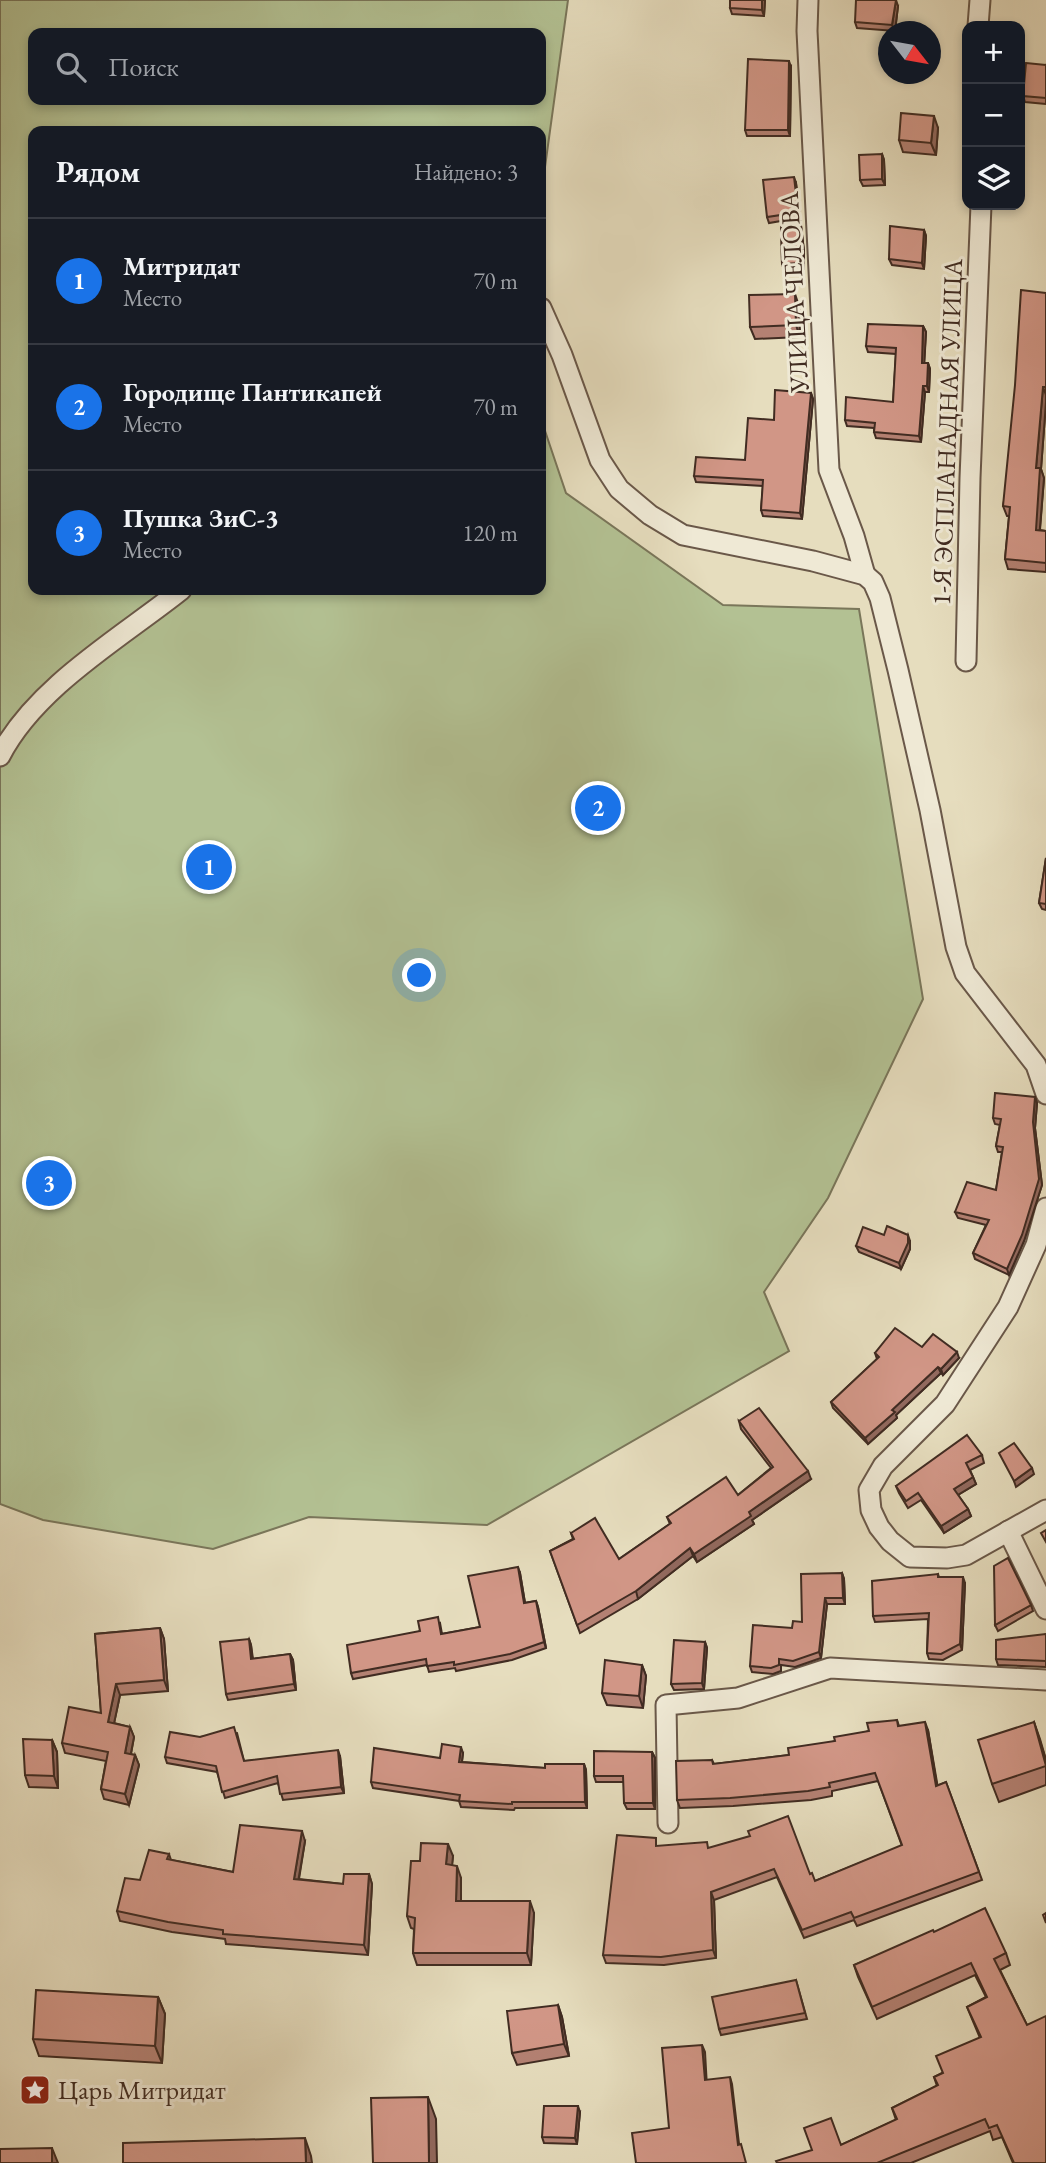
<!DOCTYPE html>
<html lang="ru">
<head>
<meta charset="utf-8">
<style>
	:root { --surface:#171b24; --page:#20242c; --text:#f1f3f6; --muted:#9ea1a6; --line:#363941; --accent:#1a73e8 }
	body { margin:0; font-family:"EB Garamond",serif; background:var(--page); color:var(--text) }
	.controls { position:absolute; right:21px; top:21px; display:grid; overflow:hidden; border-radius:14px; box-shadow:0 4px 10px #0003 }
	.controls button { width:63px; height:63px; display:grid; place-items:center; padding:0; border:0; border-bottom:2px solid var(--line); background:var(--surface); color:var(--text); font:35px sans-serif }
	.compass { position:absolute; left:878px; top:21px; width:63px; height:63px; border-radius:50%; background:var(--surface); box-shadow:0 4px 10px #0003; rotate:121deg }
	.you { position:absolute; left:420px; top:976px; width:24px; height:24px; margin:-18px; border:5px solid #fff; border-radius:50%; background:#1a73e8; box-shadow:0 0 0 10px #1a73e833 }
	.badge { display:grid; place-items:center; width:46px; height:46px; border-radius:50%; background:var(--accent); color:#fff; font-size:23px; font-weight:700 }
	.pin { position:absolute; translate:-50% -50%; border:4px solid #fff; box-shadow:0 2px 7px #0006 }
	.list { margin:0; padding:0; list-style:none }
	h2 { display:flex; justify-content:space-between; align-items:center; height:91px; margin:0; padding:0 28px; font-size:30px }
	h2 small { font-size:23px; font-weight:400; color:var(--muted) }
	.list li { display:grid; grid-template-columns:46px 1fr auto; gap:21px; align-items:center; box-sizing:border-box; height:126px; padding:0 28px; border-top:2px solid var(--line) }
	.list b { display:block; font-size:26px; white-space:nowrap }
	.list p { margin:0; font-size:23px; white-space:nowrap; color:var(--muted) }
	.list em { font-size:23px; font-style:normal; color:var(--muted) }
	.icon { flex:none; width:38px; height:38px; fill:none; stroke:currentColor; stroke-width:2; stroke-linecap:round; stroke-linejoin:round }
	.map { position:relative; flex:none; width:1046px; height:2163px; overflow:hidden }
	.search { position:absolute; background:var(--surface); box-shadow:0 4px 10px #0003; left:28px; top:28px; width:518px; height:77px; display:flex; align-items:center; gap:18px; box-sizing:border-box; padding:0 24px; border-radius:14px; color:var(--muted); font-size:26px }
	.panel { position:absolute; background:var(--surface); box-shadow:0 4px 10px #0003; left:28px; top:126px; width:518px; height:469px; border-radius:14px }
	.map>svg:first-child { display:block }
	.green { fill:#b3c193; stroke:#7a765a; stroke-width:2; fill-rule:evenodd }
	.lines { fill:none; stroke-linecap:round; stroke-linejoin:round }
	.minor-casing { stroke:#6a5849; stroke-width:23 }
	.minor { stroke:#efe9d5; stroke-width:19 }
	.wall { fill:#b48173; stroke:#412c22; stroke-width:2 }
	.shaded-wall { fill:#92695e; stroke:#412c22; stroke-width:2 }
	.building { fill:#d19686; stroke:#412c22; stroke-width:2 }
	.labels { text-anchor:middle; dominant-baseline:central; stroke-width:6; stroke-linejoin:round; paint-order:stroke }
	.street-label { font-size:26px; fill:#412c22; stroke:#efe9d5 }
	.poi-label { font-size:26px; fill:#412c22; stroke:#efe9d5; text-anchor:start }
</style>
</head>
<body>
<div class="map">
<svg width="1046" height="2163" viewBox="0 0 1046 2163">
	<rect width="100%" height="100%" fill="#e6ddbe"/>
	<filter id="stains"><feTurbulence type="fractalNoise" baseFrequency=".00286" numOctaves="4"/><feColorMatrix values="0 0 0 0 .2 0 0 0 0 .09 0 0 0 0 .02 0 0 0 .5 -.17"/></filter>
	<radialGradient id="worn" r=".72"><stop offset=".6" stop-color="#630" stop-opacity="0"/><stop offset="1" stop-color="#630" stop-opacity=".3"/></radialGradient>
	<path class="green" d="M0 0H568L541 196V131H33V590H541V419L566 493 723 605 859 609 923 999 828 1198 764 1292 789 1351 487 1525 309 1517 213 1549 43 1520 0 1504ZM33 33H541V100H33Z"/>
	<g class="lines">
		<g class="minor-casing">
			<g id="minor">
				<polyline points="808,0 807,31 829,470 854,536 865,575"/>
				<polyline points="978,26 980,0"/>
				<polyline points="541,308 562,355 600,460 619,489 650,515 683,535 813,561 865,575 873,582 880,598 898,670 930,810 956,947 965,973 1036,1065 1046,1094"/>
				<polyline points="966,661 970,478 981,205"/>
				<path d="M0 756C35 687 122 637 181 590"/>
				<polyline points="1046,1208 1036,1245 1008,1307 945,1404 883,1466 869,1490 871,1510 879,1527 890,1541 910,1557 947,1558 966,1555 1046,1510"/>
				<polyline points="1008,1531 1046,1609"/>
				<polyline points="668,1823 666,1705 738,1698 830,1668 1046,1680"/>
			</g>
		</g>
		<use href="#minor" class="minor"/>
	</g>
	<g class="wall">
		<polygon points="765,0 764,16 732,14 730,8"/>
		<polygon points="898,6 895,31 857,28 855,22"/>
		<polygon points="1046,65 1046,104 1025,102 1023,96"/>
		<polygon points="791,67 790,136 747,136 745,130"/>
		<polygon points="938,128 936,155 903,152 899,140"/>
		<polygon points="882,154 884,160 885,185 863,186 860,180"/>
		<polygon points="796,183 804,251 804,269 784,270 782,264 781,221 769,223 767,217"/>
		<polygon points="924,230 926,236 924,269 892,265 889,259"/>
		<polygon points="1046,293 1046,402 1041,469 1044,478 1040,530 1046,531 1046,572 1008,569 1005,559 1009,516 1007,516 1003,506"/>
		<polygon points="799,306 800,337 755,339 750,327"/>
		<polygon points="923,326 926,332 924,363 928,363 930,369 929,392 925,392 921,442 876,438 874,432 874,428 847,426 845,420 893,402 896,354 868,352 866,346"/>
		<polygon points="811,393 813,399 802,519 763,516 761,510 763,486 696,482 694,476 745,460 774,420"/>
		<polygon points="1046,858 1046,910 1042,909 1039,903"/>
		<polygon points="1035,1097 1037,1103 1035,1128 1042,1185 1024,1241 1009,1275 975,1259 973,1253 986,1225 958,1218 955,1212 996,1190 1002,1152 998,1152 996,1146 1000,1125 995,1124 993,1118"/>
		<polygon points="884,1235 910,1241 910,1249 901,1269 859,1252 856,1246"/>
		<polygon points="922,1347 959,1358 943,1375 941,1373 896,1415 897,1418 868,1444 833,1408 831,1402 877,1359 875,1353"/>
		<polygon points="739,1421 811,1479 752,1520 754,1524 697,1562 693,1556 638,1599 580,1633 550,1551 573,1539 571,1533 619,1559 670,1524 667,1517 738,1495 771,1468 741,1429"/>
		<polygon points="982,1455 984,1463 970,1470 976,1484 958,1495 968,1509 971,1516 944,1533 921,1500 908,1508 899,1493 896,1486"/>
		<polygon points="520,1573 525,1603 536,1601 538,1607 546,1648 512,1660 456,1671 455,1668 429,1672 427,1665 353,1679 351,1673 420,1631 440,1623 442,1634 480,1627"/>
		<polygon points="842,1573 844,1579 845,1604 827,1604 821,1658 795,1667 781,1665 781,1671 773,1674 752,1672 750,1666 792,1628 802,1622"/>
		<polygon points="938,1574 939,1577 965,1583 962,1650 943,1660 929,1659 927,1653 928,1619 875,1622 873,1616"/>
		<polygon points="1031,1605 1033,1611 998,1631 995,1625"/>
		<polygon points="160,1628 164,1639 168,1691 120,1695 114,1723 130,1727 134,1737 131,1754 135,1755 139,1765 129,1805 104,1799 101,1789 106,1761 65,1753 62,1743 101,1713 95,1634"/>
		<polygon points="1046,1634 1046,1667 998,1665 996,1659"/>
		<polygon points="249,1639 251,1645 253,1659 290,1654 293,1660 296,1690 228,1700 226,1694"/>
		<polygon points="705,1642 707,1648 704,1689 674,1690 671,1684"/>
		<polygon points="642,1665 646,1676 643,1708 607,1705 602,1693"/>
		<polygon points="897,1720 899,1726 928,1730 937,1786 946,1782 982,1880 857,1926 854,1920 804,1938 777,1877 714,1900 716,1958 664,1965 606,1963 603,1955 659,1846 710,1848 810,1874 815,1881 902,1846 878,1781 832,1791 832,1796 811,1800 733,1806 680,1808 677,1800 712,1760 714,1764 789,1755 869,1731"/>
		<polygon points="1034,1722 1046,1760 1046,1785 999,1802 992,1784"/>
		<polygon points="237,1733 244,1761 340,1756 344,1793 283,1800 278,1783 225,1798 217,1772 167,1763 165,1757 200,1737"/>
		<polygon points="52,1740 57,1752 58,1788 29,1787 25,1775"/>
		<polygon points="652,1752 655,1758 655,1809 627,1809 624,1803 624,1782 596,1782 594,1776"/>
		<polygon points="463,1753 462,1762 545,1768 584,1764 586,1770 587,1808 515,1808 514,1810 461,1807 459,1801 373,1788 371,1782"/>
		<polygon points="305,1841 299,1879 343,1884 369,1874 372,1884 368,1955 226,1944 225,1939 172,1932 120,1921 117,1911 169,1854 171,1860 233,1872"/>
		<polygon points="453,1856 452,1865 461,1878 461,1901 534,1913 531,1965 417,1965 413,1953 414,1929 411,1928 407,1916 420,1861"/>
		<polygon points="934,1932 1006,1953 1010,1965 1000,1970 1027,2025 1046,2163 1013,2163 1002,2137 993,2140 990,2131 911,2163 777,2163 841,2145 896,2120 892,2108 937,2086 934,2077 942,2073 980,2038 967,2007 986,1997 975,1975 877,2019 858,1977 854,1965"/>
		<polygon points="796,1980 807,2019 721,2035 719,2029"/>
		<polygon points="158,1997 165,2014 162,2063 39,2056 33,2039"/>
		<polygon points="558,2005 562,2017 569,2056 517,2065 512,2053"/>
		<polygon points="580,2112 577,2144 544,2143 542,2137"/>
	</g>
	<g class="shaded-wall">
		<polygon points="762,0 765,0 764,16 762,10"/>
		<polygon points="896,0 898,6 895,31 892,25"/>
		<polygon points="789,61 791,67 790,136 788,130"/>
		<polygon points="934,116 938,128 936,155 931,143"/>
		<polygon points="882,154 884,160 885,185 882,179"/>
		<polygon points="794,177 796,183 804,251 804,269 802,263"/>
		<polygon points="924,230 926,236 924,269 922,263"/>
		<polygon points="795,294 799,306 800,337 796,325"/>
		<polygon points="923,326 926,332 924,369 922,363"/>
		<polygon points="928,363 930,369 929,392 927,386"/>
		<polygon points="923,386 925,392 921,442 919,436"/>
		<polygon points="1043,387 1046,395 1046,402 1041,469 1044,478 1039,539 1036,530 1036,468"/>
		<polygon points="811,393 813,399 802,519 800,513"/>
		<polygon points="1035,1097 1037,1103 1035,1128 1042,1185 1024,1241 1009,1275 1007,1269 1033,1122"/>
		<polygon points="908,1235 910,1241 910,1249 901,1269 899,1263"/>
		<polygon points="957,1352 959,1358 943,1375 941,1369"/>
		<polygon points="938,1367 941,1373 896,1415 897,1418 868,1444 865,1438 892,1410"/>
		<polygon points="1032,1468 1034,1474 1016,1487 1014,1481"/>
		<polygon points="808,1471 811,1479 752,1520 754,1524 697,1562 694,1554 749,1512"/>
		<polygon points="973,1477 976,1484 956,1496 954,1489"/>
		<polygon points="968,1509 971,1516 944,1533 941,1526"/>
		<polygon points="690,1548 693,1556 638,1599 636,1591"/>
		<polygon points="518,1567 520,1573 526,1609 524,1603"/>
		<polygon points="842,1573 844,1579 845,1604 843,1598"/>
		<polygon points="963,1577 965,1583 962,1650 960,1644"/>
		<polygon points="825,1598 827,1604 821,1658 819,1652"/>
		<polygon points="536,1601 538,1607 546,1648 544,1642"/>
		<polygon points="160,1628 164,1639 168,1691 164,1680"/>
		<polygon points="249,1639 251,1645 253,1665 251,1659"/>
		<polygon points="705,1642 707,1648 704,1689 702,1683"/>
		<polygon points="290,1654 293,1660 296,1690 294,1684"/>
		<polygon points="642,1665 646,1676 643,1708 639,1696"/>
		<polygon points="116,1684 120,1695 112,1733 108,1722"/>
		<polygon points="925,1722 928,1730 939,1794 936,1786"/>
		<polygon points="1034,1722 1040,1739 1046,1760 1046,1766"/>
		<polygon points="130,1727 134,1737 129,1763 125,1753"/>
		<polygon points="52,1740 57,1752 58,1788 54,1776"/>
		<polygon points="461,1747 463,1753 461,1768 459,1762"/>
		<polygon points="338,1750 340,1756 344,1793 341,1787"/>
		<polygon points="652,1752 655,1758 655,1809 653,1803"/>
		<polygon points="135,1755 139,1765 129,1805 125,1794"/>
		<polygon points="584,1764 586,1770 587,1808 585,1802"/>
		<polygon points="302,1831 305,1841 297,1888 294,1879"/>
		<polygon points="448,1844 453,1856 451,1876 446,1864"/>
		<polygon points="457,1866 461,1878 461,1913 456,1901"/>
		<polygon points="369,1874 372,1884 368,1955 364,1945"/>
		<polygon points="711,1892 714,1900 716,1958 713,1950"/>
		<polygon points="530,1901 534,1913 531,1965 527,1953"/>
		<polygon points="158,1997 165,2014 162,2063 155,2046"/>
		<polygon points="558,2005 562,2017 569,2056 564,2044"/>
		<polygon points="702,2045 705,2052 707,2087 705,2080"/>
		<polygon points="730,2077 732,2084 740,2152 738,2145"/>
		<polygon points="428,2097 436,2119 437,2163 429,2163"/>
		<polygon points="578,2106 580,2112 577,2144 575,2138"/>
		<polygon points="305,2138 311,2156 312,2163 306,2163"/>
		<polygon points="52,2148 58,2163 52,2163"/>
	</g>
	<g class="building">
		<polygon points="730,0 762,0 762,10 730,8"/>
		<polygon points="856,0 896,0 892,25 855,22"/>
		<polygon points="748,59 789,61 788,130 745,130"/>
		<polygon points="1026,63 1046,65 1046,98 1023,96"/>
		<polygon points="901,113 934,116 931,143 899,140"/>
		<polygon points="882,154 882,179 860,180 859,155"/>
		<polygon points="794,177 802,245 802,263 782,264 781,215 767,217 763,180"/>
		<polygon points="890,226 924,230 922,263 889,259"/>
		<polygon points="1021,290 1046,293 1046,387 1043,387 1036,468 1040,468 1036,530 1046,531 1046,563 1005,559 1010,507 1003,506 1015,385"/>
		<polygon points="795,294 796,325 750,327 749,295"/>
		<polygon points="868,324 923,326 922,363 928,363 927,386 923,386 919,436 874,432 875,423 845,420 846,397 893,402 896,348 866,346"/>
		<polygon points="775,390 811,393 800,513 761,510 763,480 694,476 696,457 745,460 748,418 774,420"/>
		<polygon points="1046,858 1046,904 1039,903"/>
		<polygon points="995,1093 1035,1097 1033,1122 1039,1179 1022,1235 1007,1269 973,1253 989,1220 955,1212 967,1182 996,1190 1003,1147 996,1146 1001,1119 993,1118"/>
		<polygon points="887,1226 908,1235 908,1243 899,1263 856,1246 863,1227 884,1235"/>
		<polygon points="895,1328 922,1347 933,1334 957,1352 941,1369 938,1367 892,1410 895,1412 865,1438 831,1402 879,1357 875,1353"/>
		<polygon points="759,1408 808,1471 749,1512 751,1516 694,1554 690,1548 636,1591 577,1625 550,1551 574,1539 571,1533 595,1518 619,1559 671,1523 667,1517 726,1477 738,1495 773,1467 739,1421"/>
		<polygon points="967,1435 982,1455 966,1463 973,1477 954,1489 968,1509 941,1526 918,1493 906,1501 896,1486"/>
		<polygon points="1014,1443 1032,1468 1014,1481 999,1453"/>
		<polygon points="1046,1530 1046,1542 1041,1533"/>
		<polygon points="1008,1558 1031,1605 995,1625 994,1566"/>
		<polygon points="518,1567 524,1603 536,1601 544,1642 510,1654 454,1665 454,1662 427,1666 426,1659 351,1673 347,1645 420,1631 418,1621 438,1617 441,1634 480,1627 468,1576"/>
		<polygon points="842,1573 843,1598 825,1598 819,1652 793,1661 779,1659 779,1665 771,1668 750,1666 753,1625 792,1628 793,1621 802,1622 801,1574"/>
		<polygon points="938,1574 938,1577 963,1577 960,1644 941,1654 927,1653 929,1613 873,1616 872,1581"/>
		<polygon points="160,1628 164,1680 116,1684 108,1722 130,1727 125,1753 135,1755 125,1794 101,1789 108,1752 62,1743 69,1707 101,1713 95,1634"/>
		<polygon points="1046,1634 1046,1661 996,1659 996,1640"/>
		<polygon points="249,1639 251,1659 290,1654 294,1684 226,1694 220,1642"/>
		<polygon points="674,1640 705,1642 702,1683 671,1684"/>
		<polygon points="605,1660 642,1665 639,1696 602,1693"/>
		<polygon points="897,1720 898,1726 925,1722 936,1786 946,1782 979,1872 854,1918 851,1912 802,1930 774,1869 711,1892 713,1950 661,1957 603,1955 617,1835 656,1838 656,1846 707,1842 708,1848 750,1836 748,1831 788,1816 810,1874 812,1873 815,1881 902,1845 875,1773 829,1783 830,1787 808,1791 730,1798 677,1800 676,1761 712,1760 713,1764 789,1755 788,1748 835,1741 834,1737 869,1731 867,1723"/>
		<polygon points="1034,1722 1046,1766 992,1784 978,1740"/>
		<polygon points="234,1727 244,1761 338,1750 341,1787 280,1794 277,1776 222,1792 216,1766 165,1757 170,1732 200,1737"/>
		<polygon points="23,1739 52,1740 54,1776 25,1775"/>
		<polygon points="442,1744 461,1747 459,1762 545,1768 545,1764 584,1764 585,1802 512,1802 512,1804 459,1801 460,1795 371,1782 374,1748 440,1758"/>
		<polygon points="594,1751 652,1752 653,1803 624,1803 623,1776 594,1776"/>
		<polygon points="240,1825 302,1831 294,1879 343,1884 344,1874 369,1874 364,1945 223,1934 223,1930 168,1922 117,1911 125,1878 140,1880 149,1850 169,1854 167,1859 233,1872"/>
		<polygon points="421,1843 448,1844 446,1864 457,1866 456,1901 530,1901 527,1953 413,1953 415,1918 407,1916 411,1861 420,1861"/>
		<polygon points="985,1908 1006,1953 994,1959 1027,2025 1046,2016 1046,2163 1014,2163 997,2125 989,2128 985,2119 877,2163 777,2163 776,2161 812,2150 804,2128 831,2118 841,2145 897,2119 892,2108 938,2085 934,2077 943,2073 936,2056 981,2037 967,2007 987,1997 971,1963 872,2007 854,1965 933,1930 934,1932"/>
		<polygon points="1046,1913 1046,1923 1043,1915"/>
		<polygon points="796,1980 805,2013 719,2029 712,1997"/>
		<polygon points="36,1990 158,1997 155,2046 33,2039"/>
		<polygon points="558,2005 564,2044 512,2053 507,2011"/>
		<polygon points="702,2045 705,2080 730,2077 738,2145 741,2144 746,2163 636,2163 632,2133 669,2128 662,2048"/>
		<polygon points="428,2097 429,2163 373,2163 371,2098"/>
		<polygon points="544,2106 578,2106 575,2138 542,2137"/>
		<polygon points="305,2138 306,2163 123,2163 123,2143"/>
		<polygon points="52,2148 52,2163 0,2163 0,2149"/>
	</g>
	<defs>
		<g id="sight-square" transform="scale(1.575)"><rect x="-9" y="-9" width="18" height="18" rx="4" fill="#8f2418" stroke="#efe9d5"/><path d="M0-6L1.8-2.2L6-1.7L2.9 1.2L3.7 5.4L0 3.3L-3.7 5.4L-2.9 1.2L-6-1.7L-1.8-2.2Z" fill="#fff"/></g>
	</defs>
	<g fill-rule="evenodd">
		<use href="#sight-square" x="35" y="2090"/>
	</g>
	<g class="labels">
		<g class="street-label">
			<text transform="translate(794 292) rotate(-93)">УЛИЦА ЧЕЛОВА</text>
			<text transform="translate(947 432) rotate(-88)">1-Я ЭСПЛАНАДНАЯ УЛИЦА</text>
		</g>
		<g class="poi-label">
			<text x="58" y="2090">Царь Митридат</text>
		</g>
	</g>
	<rect width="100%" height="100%" filter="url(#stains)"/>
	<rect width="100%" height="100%" fill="url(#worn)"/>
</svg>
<div class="controls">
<button>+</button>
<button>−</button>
<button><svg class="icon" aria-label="layers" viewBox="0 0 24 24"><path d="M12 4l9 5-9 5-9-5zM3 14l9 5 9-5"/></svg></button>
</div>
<svg class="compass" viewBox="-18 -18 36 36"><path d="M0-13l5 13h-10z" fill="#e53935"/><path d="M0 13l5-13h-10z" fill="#9ea1a6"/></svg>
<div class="you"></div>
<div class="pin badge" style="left:209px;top:867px">1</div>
<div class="pin badge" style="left:598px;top:808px">2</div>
<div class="pin badge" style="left:49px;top:1183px">3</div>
<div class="search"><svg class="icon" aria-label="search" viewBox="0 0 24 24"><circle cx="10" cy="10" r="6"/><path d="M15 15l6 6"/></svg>Поиск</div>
<section class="panel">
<h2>Рядом<small>Найдено: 3</small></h2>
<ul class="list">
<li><span class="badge">1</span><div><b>Митридат</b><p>Место</p></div><em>70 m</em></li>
<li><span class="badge">2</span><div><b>Городище Пантикапей</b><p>Место</p></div><em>70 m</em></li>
<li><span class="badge">3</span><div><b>Пушка ЗиС-3</b><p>Место</p></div><em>120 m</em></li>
</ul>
</section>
</div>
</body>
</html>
